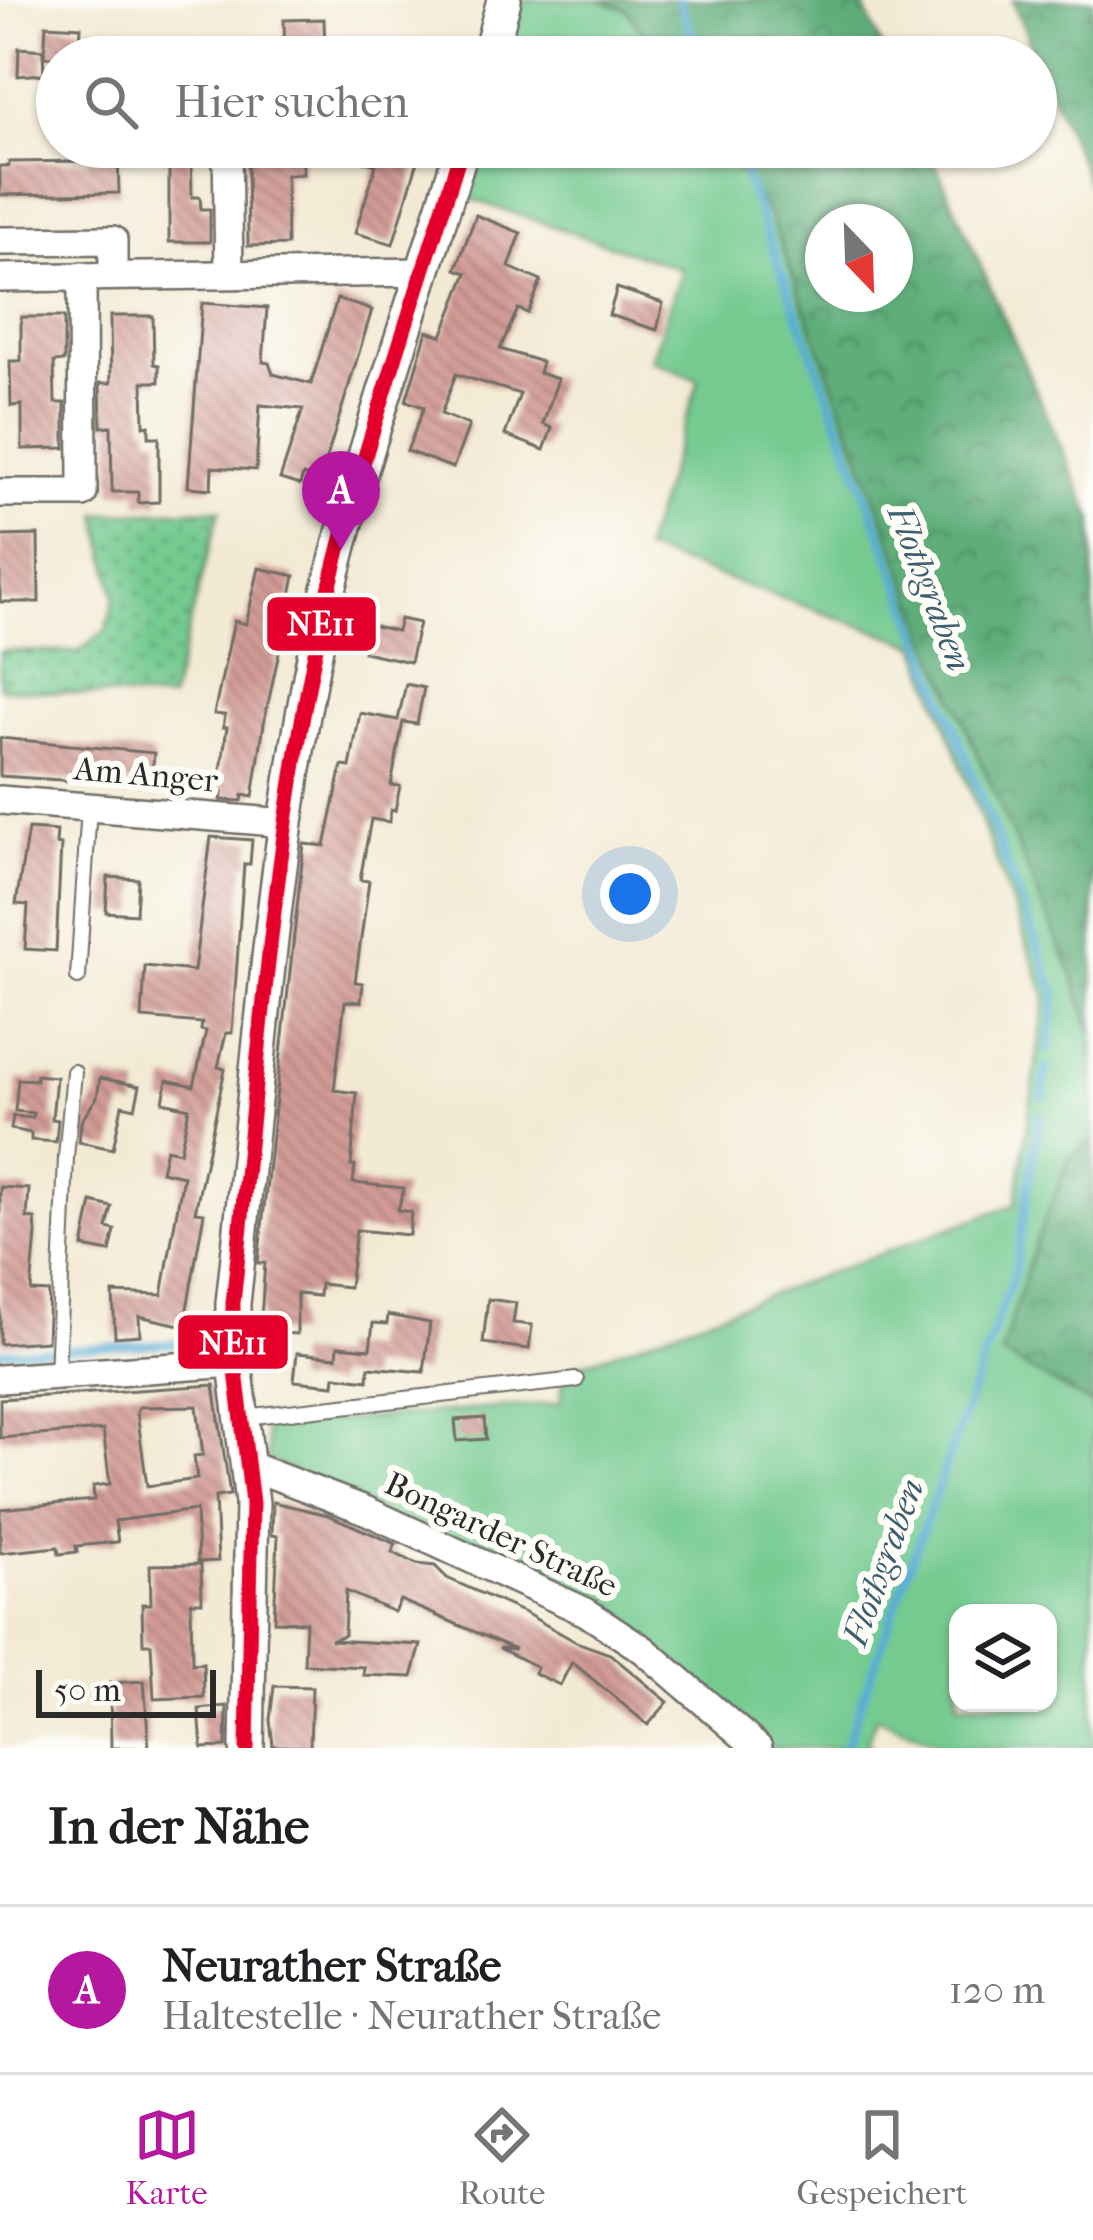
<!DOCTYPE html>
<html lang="de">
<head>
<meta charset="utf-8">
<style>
	:root { --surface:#fff; --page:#f2f2f2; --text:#202124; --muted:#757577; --line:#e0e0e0; --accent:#b5179e }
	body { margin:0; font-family:"IM FELL French Canon",serif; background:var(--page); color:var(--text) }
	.controls { position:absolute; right:36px; bottom:36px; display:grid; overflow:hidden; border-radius:24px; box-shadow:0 3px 9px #0004 }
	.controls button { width:108px; height:108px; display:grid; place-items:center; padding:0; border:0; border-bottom:3px solid var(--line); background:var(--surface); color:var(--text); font:60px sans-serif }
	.compass { position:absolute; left:805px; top:204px; width:108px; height:108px; border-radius:50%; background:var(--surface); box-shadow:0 3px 9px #0004; rotate:157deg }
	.scale { position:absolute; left:36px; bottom:30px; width:180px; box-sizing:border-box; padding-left:12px; border:6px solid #2b2b2b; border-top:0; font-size:33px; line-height:42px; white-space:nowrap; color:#2b2b2b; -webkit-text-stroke:9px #fdfcf7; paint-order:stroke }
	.you { position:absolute; left:630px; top:894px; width:42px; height:42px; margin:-30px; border:9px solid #fff; border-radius:50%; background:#1a73e8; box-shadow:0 0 0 18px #1a73e833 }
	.badge { display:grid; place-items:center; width:78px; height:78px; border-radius:50%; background:var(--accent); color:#fff; font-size:39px; font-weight:700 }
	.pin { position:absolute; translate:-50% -99px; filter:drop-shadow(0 3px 6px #0008) }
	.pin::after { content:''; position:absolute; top:63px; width:42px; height:36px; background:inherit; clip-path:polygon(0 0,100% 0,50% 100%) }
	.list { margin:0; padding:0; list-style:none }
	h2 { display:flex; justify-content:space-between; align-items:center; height:156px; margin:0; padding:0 48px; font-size:51px }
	h2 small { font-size:39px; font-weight:400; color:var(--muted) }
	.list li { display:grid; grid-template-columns:78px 1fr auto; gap:36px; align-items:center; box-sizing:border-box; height:168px; padding:0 48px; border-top:3px solid var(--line) }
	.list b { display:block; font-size:45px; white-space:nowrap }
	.list p { margin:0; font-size:39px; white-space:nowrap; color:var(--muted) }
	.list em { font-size:39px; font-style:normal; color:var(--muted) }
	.icon { flex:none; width:66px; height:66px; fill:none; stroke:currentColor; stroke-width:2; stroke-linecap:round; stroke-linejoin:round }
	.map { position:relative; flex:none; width:1093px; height:1748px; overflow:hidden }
	.search { position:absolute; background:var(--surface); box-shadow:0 3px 9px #0004; left:36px; right:36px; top:36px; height:132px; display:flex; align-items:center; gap:30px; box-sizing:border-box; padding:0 42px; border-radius:66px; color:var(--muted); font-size:45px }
	.sheet { height:324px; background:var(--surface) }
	nav { display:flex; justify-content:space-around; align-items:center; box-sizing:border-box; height:168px; border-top:3px solid var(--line); background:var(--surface); font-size:33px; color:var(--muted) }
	nav a { display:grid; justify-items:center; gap:6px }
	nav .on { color:var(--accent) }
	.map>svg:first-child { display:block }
	.green { fill:#74ca90; stroke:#507a5e; stroke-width:3; fill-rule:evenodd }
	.forest { fill:url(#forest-crowns); stroke:#456c52; stroke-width:3; fill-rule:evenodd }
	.park { fill:url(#park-dots); stroke:#507a5e; stroke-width:3 }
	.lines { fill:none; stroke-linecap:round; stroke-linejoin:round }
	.stream { stroke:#5aacd5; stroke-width:8 }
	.building { fill:url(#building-back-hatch); fill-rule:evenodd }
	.service-casing { stroke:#716e66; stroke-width:18 }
	.minor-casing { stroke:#716e66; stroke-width:32 }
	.tertiary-casing { stroke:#716e66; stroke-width:38 }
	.service { stroke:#fff; stroke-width:14 }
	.minor { stroke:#fff; stroke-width:27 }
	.tertiary { stroke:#fff; stroke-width:33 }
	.bus-1-casing { stroke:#fdfcf7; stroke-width:24 }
	.bus-1 { stroke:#e4002b; stroke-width:15 }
	.labels { text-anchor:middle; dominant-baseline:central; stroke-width:12; stroke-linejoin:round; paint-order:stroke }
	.street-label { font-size:33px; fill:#2b2b2b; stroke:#fdfcf7 }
	.water-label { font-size:36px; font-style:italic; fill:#3e5f6f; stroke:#fdfcf7 }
	.line-badge { stroke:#fdfcf7; stroke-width:4.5 }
	.badge-label { font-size:33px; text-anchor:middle; font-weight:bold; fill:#fff }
</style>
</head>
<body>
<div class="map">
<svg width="1093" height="1748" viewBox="0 0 1093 1748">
	<defs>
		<pattern id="forest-crowns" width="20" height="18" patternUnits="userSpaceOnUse" patternTransform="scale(3)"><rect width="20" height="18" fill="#5fae7a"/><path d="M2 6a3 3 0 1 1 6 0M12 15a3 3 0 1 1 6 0" fill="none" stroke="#4f8e64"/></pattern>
		<pattern id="park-dots" width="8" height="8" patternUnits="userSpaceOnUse" patternTransform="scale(3)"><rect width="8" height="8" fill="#74ca90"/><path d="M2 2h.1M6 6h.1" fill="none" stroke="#5fa476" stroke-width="1.8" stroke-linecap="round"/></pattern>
		<pattern id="building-back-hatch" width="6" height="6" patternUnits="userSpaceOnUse" patternTransform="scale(3)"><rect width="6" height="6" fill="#d39c96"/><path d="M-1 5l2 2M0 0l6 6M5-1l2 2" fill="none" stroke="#ab7f7b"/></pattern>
	</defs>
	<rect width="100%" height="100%" fill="#fdfcf7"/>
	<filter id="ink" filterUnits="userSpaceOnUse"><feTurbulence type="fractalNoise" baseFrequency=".00833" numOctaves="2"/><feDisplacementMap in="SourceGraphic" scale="24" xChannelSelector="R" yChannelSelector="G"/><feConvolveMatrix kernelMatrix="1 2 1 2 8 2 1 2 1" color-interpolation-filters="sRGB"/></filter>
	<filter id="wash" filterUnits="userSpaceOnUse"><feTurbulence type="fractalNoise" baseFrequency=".004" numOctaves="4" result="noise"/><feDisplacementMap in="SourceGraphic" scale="48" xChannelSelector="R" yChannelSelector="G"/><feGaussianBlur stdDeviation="2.7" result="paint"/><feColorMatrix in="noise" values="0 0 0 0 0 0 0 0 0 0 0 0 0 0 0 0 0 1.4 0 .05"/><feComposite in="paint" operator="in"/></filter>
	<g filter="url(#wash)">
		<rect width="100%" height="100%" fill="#f3ead4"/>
		<g class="green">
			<polygon points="516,0 600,0 627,10 660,57 497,57"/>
			<path d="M471 147H722L770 216 931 645 1073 976 1093 1037V1141L1070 1156 1033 1250 1002 1354 1093 1405V1748H948L876 1717 867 1743 873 1748H770L642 1637 269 1460 265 1426 560 1403 565 1370 1016 1204 1046 996 917 645 643 550 699 380 651 360 682 269 459 195ZM958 1613H1048V1703H958Z"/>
		</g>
		<g class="forest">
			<polygon points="600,0 861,0 886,57 660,57 627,10"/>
			<polygon points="1012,0 1093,0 1093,193"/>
			<path d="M722 147H928L1093 519V1037L1073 976 931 645 770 216ZM895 222V294H823V222Z"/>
			<polygon points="1093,1141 1093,1405 1001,1354 1033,1250 1070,1156"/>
		</g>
		<polygon class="park" points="220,509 170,700 0,688 0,651 78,652 106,630 115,596 98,514"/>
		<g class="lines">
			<g class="stream">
				<polyline points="679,0 700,57"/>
				<polyline points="734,147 1056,994 1048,1050"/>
				<polyline points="1042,1098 1047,1066"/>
				<polyline points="0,1352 205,1342"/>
				<polyline points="845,1748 1015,1271 1040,1115"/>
			</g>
		</g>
		<g id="blocks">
			<g class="building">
				<polygon points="324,19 325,57 285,57 284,20"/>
				<polygon points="46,25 81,27 79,57 44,57"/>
				<polygon points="19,48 43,50 44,74 18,76"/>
				<polygon points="169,147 191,147 192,197 200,197 201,209 210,209 210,242 169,242"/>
				<polygon points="247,147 302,147 303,174 286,175 287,245 248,246"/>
				<polygon points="334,147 422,147 393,244 355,233 376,165 334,152"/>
				<polygon points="101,148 112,148 118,154 119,193 0,195 0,166 9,166 9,162 88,161"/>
				<polygon points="476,215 521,233 509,267 541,281 528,313 518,309 500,349 542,362 539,373 558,379 543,424 552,428 544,450 505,435 520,394 456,374 441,414 469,425 453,468 407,451 424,407 406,401 427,331 442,336 467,273 456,269"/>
				<polygon points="617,288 663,303 657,330 609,315"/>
				<polygon points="337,299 372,310 320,480 303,475 300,485 280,479 303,409 260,405 256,470 212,467 211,489 188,487 202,303 267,308 263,362 269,363 273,374 311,384"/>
				<polygon points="110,316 153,316 154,364 159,365 159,382 143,382 144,426 149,425 149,437 159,437 159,502 138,503 138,492 112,492 111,426 101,427 100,383 111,383"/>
				<polygon points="21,317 64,317 64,361 54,362 55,403 65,403 65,448 22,449 22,405 11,406 10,361 21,361"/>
				<polygon points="38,535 39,602 0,602 0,536"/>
				<polygon points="259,568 295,576 264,723 253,797 243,795 242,801 221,800 222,793 218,792 227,727 223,727 225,715 214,714 234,621 246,624"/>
				<polygon points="400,619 419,623 410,662 364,652 370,625 397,631"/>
				<polygon points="406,684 424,688 417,724 403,722 391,785 400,786 395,811 391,810 389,822 371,819 360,880 369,881 355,982 363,983 361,1002 345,1001 334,1090 357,1093 351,1166 355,1166 353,1183 404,1188 398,1210 411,1212 409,1235 356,1230 349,1287 320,1284 319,1296 297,1294 297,1334 260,1332 265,1263 258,1263 304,844 325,846 342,766 350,767 360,713 398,720"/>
				<polygon points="0,738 154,753 151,786 0,776"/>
				<polygon points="28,829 57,831 56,844 61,845 56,951 25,949 28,905 16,904"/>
				<polygon points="211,837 252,840 250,864 244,864 232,1033 226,1033 218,1067 225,1069 195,1212 204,1213 184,1326 139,1316 140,1335 115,1337 113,1293 162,1295 183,1176 161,1171 166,1149 180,1152 189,1108 163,1102 167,1080 194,1086 206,1031 201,1030 202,1023 142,1018 145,966 194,971"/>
				<polygon points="108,877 138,879 136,914 106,912"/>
				<polygon points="36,1075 56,1077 52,1119 58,1120 56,1142 31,1140 31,1133 11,1129 13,1116 32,1118 33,1113 15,1111 18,1079 36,1080"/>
				<polygon points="100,1078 140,1086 135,1108 122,1105 113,1149 79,1142 81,1122 97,1097"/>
				<polygon points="0,1187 29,1189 27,1218 35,1219 36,1234 31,1291 49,1292 47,1341 0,1344"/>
				<polygon points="92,1202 112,1207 107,1228 115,1230 110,1252 83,1247"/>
				<polygon points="488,1299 516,1303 513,1323 532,1325 529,1349 483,1343"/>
				<polygon points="388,1315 430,1323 424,1372 369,1367 368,1380 335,1376 334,1385 294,1381 297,1353 337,1357 338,1346 370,1349 373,1323 387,1324"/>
				<path d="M214 1385 230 1495 215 1497 218 1561 198 1562 196 1510 115 1521 118 1542 76 1546 77 1552 59 1554 58 1547 0 1553V1509L94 1500 93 1486 110 1484 103 1430 0 1438V1399ZM197 1406 203 1455 194 1456 197 1479 147 1486 137 1412 139 1407Z"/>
				<polygon points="484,1418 486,1439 457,1441 455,1420"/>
				<polygon points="273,1502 328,1515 396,1544 392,1552 417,1564 435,1566 447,1578 527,1614 576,1642 610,1654 668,1702 648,1725 572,1662 560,1685 534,1673 537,1667 499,1648 515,1649 400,1600 394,1612 346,1591 344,1635 330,1640 421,1645 412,1677 363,1675 364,1667 304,1664 306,1622 274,1621 278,1536 272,1535"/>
				<polygon points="201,1564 202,1602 191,1602 192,1664 203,1663 204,1697 154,1699 151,1644 143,1644 142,1604 151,1604 150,1565"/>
				<polygon points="144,1681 149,1748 111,1748 110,1683"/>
				<polygon points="274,1686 312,1687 310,1747 273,1746 270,1720"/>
				<polygon points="227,1706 226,1747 202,1748 199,1709"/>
			</g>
		</g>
	</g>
	<g filter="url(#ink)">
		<use href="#blocks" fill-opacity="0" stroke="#716e66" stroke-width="3"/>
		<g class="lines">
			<g class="service-casing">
				<g id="service">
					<polyline points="78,977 89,807"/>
					<polyline points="57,1375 66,1157 74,1072"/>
					<polyline points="244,1417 576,1380"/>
				</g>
			</g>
			<g class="minor-casing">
				<g id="minor">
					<polyline points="227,147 229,273"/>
					<polyline points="0,241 113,240 113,276"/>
					<polyline points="0,278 424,272"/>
					<polyline points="0,493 83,493 82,276"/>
					<polyline points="0,800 287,823"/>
					<polyline points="0,1379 234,1363"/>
					<polyline points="250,1466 365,1510 586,1612 644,1650 758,1748"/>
				</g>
			</g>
			<g class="tertiary-casing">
				<g id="tertiary">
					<polyline points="489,57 504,0"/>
					<path d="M247 1748 252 1503 233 1347V1303C257 1091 271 872 313 662 347 488 411 318 462 147"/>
				</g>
			</g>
			<use href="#service" class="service"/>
			<use href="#minor" class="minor"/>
			<use href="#tertiary" class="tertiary"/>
			<g class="bus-1-casing">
				<path id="bus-1" d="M247 1748 252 1503 233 1347V1303C256 1089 271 874 313 662 348 487 410 318 462 147"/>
			</g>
			<use href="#bus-1" class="bus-1"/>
		</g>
	</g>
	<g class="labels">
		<g class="street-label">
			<text transform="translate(146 775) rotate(5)">Am Anger</text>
			<text transform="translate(501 1535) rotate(25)">Bongarder Straße</text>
		</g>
		<g class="water-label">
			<text transform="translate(930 588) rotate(69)">Flothgraben</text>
			<text transform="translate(883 1562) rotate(-70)">Flothgraben</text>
		</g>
	</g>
	<g class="line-badge">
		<rect x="265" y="595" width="113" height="58" rx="12" fill="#e4002b"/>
		<rect x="176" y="1313" width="114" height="58" rx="12" fill="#e4002b"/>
	</g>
	<g class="badge-label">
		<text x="321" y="635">NE11</text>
		<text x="233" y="1354">NE11</text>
	</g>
</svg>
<div class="controls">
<button><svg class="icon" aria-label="layers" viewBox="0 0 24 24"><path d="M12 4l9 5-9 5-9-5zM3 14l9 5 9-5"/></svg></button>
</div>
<svg class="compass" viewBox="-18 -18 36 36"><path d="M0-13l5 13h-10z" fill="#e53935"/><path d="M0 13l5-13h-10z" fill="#757577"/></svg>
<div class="scale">50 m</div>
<div class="you"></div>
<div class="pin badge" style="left:341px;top:550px">A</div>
<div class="search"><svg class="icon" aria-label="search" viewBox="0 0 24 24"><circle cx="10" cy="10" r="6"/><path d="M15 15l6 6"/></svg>Hier suchen</div>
</div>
<section class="sheet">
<h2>In der Nähe<small></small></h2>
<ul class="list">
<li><span class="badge">A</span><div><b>Neurather Straße</b><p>Haltestelle · Neurather Straße</p></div><em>120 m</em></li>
</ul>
</section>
<nav>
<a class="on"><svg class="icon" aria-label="map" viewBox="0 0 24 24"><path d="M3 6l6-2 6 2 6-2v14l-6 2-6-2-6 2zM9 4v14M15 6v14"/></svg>Karte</a>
<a><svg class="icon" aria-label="directions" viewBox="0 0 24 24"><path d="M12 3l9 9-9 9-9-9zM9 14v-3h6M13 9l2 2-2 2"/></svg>Route</a>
<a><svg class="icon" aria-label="saved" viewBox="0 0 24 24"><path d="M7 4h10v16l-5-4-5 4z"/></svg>Gespeichert</a>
</nav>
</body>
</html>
